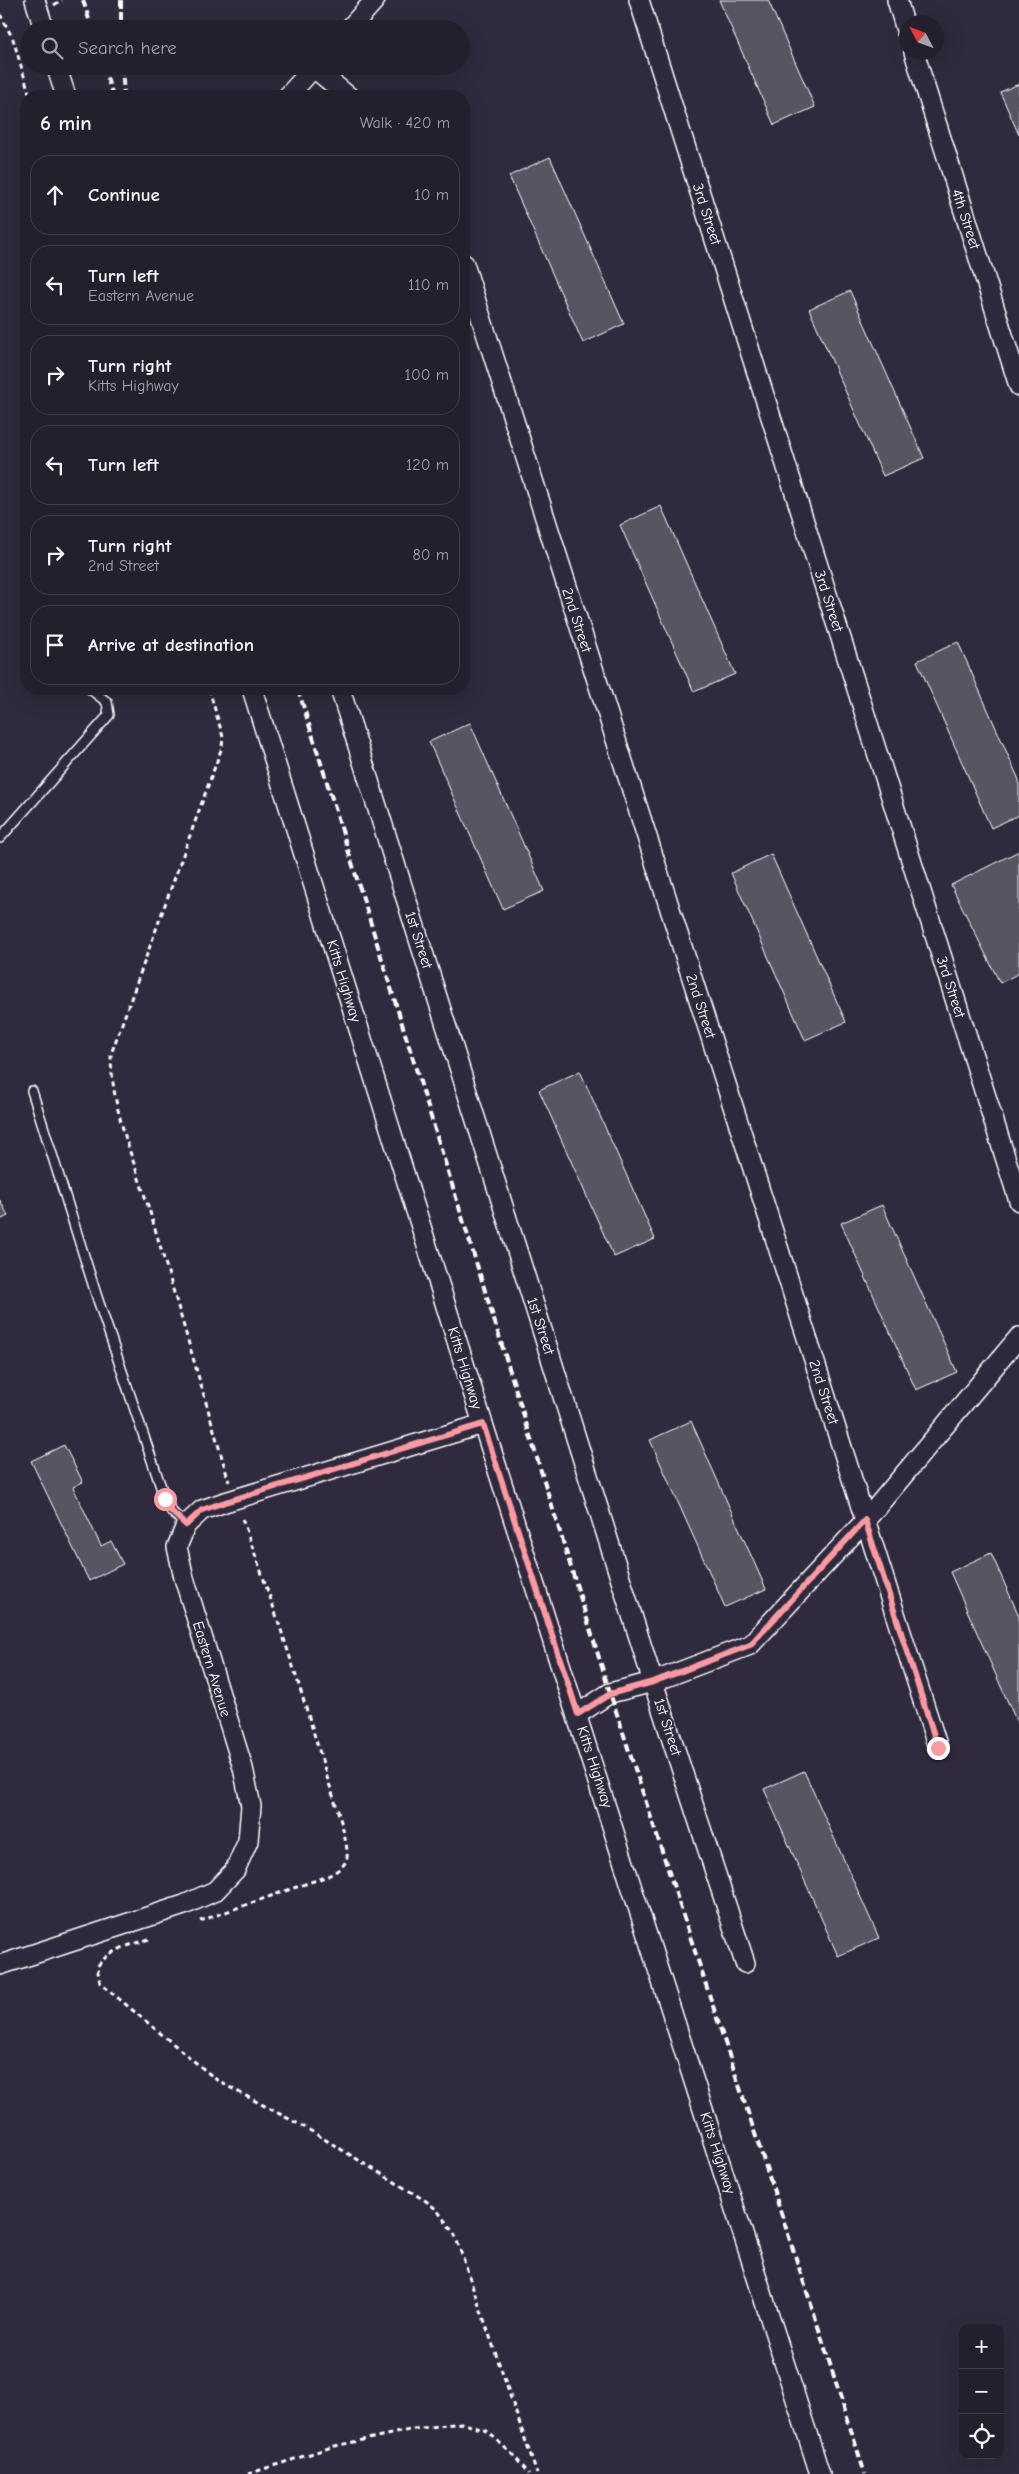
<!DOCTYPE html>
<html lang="en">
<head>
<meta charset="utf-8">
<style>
	:root { --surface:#23202e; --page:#2b2836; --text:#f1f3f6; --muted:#a3a3aa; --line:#403e4a }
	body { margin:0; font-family:"Comic Neue",sans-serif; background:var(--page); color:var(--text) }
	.controls { position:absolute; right:15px; bottom:15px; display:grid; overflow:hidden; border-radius:10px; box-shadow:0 5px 20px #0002 }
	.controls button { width:45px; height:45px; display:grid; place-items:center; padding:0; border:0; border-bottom:1px solid var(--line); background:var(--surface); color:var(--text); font:25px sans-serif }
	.compass { position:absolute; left:899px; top:15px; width:45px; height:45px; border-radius:50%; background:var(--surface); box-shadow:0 5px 20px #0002; rotate:311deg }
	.stop { position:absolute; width:15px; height:15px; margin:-11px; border:4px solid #ff9aa2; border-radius:50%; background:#fff }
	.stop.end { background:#ff9aa2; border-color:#fff; box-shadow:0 1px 5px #0008 }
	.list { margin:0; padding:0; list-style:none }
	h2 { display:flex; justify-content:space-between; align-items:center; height:65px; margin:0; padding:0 20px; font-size:21px }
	h2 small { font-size:16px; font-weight:400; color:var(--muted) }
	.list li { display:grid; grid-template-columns:32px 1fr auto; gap:15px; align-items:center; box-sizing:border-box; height:80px; margin:0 10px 10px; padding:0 10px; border:1px solid var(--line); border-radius:20px }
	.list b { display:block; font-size:19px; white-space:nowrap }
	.list p { margin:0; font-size:16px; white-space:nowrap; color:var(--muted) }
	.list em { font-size:16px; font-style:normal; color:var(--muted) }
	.icon { flex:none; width:28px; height:28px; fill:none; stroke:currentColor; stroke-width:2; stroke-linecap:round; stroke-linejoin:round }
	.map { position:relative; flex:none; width:1019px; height:2474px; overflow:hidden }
	.search { position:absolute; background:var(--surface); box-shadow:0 5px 20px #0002; left:20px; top:20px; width:450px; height:55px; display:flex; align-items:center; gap:12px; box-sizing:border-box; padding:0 18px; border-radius:28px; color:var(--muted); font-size:19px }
	.panel { position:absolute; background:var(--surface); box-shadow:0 5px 20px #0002; left:20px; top:90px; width:450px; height:605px; border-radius:20px }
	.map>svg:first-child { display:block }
	.building { fill:#595564; stroke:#fff }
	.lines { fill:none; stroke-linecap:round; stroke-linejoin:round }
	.service-casing { stroke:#fff; stroke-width:12 }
	.minor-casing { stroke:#fff; stroke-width:22 }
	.path { stroke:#fff; stroke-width:3; stroke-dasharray:5 4; stroke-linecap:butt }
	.service { stroke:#2f2a3d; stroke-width:9 }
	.minor { stroke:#2f2a3d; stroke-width:19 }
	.rail { stroke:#fff; stroke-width:4; stroke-dasharray:8 4; stroke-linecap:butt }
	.route { stroke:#ff9aa2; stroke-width:6 }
	.labels { text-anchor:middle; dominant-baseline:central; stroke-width:4; stroke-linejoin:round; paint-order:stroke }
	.street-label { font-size:15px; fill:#fff; stroke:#2f2a3d }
</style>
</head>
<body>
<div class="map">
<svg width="1019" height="2474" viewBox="0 0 1019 2474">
	<rect width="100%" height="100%" fill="#2f2a3d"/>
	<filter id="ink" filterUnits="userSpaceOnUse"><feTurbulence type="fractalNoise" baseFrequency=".02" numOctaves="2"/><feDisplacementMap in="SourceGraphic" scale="10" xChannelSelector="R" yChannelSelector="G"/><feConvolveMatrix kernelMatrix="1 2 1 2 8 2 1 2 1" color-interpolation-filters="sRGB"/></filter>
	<g filter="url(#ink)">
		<g class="building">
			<polygon points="719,0 768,0 815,107 774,125"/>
			<polygon points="1019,84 1019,135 1000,92"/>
			<polygon points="550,157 624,324 583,343 509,176"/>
			<polygon points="850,291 924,458 883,476 809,309"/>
			<polygon points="661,506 735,674 694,692 620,525"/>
			<polygon points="958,642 1019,780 1019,815 991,828 917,661"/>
			<polygon points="470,723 544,891 503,909 429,742"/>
			<polygon points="1019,851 1019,973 1000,983 951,885"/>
			<polygon points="771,854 846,1022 805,1040 731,873"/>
			<polygon points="580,1071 655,1239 614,1257 539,1090"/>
			<polygon points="0,1200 8,1216 0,1220"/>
			<polygon points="882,1205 957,1372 916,1390 841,1223"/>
			<polygon points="691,1421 766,1589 725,1607 650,1440"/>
			<polygon points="64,1445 83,1482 73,1487 101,1546 111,1541 123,1564 89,1581 31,1461"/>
			<polygon points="991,1553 1019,1616 1019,1727 950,1572"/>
			<polygon points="804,1771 879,1938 838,1956 764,1789"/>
		</g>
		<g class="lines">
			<g class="service-casing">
				<g id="service">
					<polyline points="0,838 109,715 107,702 90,689"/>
					<polyline points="32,1091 97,1297 165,1499 172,1512 186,1525"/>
				</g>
			</g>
			<g class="minor-casing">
				<g id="minor">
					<polyline points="35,0 44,29"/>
					<polyline points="639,0 1019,1201"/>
					<polyline points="897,0 906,30"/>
					<polyline points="349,29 375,0"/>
					<polyline points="914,52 1019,386"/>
					<polyline points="56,66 66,96"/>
					<polyline points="314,68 348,96"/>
					<polyline points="288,96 315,66"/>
					<polyline points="464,264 938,1748"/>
					<polyline points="252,689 483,1424 820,2474"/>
					<polyline points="340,689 653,1682 745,1963"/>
					<polyline points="578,1714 610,1693 653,1682 750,1645 865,1521 1019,1337"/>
					<polyline points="0,1965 184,1905 215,1891 235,1870 248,1841 251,1806 243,1768 184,1578 177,1547 186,1525 202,1510 225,1502 483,1424"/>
				</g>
			</g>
			<g class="path">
				<polyline points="54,5 62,0"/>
				<polyline points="0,14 13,39 30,96"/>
				<path d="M209 689 223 737 222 747 111 1054C111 1109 134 1160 150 1212 177 1302 203 1392 229 1482"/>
				<path d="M200 1921 328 1876C335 1872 345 1867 347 1858 349 1841 333 1796 327 1777 301 1689 273 1602 241 1516"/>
				<path d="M149 1939C129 1946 109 1949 97 1967L100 1983 218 2081 306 2128 426 2201 437 2210 455 2235 537 2474"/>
				<polyline points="248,2474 335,2446 414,2429 461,2423 487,2431 514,2456 529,2474"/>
			</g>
			<use href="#service" class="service"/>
			<use href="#minor" class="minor"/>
			<g class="rail">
				<polyline points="83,0 92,29"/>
				<polyline points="121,0 121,29"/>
				<polyline points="103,66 113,96"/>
				<polyline points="122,66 124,96"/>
				<polyline points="298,689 610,1693 809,2298 865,2474"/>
			</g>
		</g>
	</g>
	<g class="lines" filter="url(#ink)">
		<polyline class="route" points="165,1499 172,1512 186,1525 202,1510 225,1502 483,1424 578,1714 610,1694 653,1682 750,1645 865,1520 938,1748"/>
	</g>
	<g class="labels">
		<g class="street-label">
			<text transform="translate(707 214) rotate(72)">3rd Street</text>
			<text transform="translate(966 219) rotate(72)">4th Street</text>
			<text transform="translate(829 601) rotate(72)">3rd Street</text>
			<text transform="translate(577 620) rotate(72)">2nd Street</text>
			<text transform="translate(419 940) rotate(72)">1st Street</text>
			<text transform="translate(344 981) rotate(73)">Kitts Highway</text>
			<text transform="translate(951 987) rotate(72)">3rd Street</text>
			<text transform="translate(701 1006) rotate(72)">2nd Street</text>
			<text transform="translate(541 1326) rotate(72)">1st Street</text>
			<text transform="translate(465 1368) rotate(73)">Kitts Highway</text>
			<text transform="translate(824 1392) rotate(72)">2nd Street</text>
			<text transform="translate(212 1669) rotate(73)">Eastern Avenue</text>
			<text transform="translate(668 1727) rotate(72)">1st Street</text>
			<text transform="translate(595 1767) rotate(72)">Kitts Highway</text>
			<text transform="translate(718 2153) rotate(72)">Kitts Highway</text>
		</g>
	</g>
</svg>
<div class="controls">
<button>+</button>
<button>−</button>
<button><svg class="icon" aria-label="locate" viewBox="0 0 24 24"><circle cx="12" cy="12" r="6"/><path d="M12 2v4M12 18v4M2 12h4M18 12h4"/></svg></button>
</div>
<svg class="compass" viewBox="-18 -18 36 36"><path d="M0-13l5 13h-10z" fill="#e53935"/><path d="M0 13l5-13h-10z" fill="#a3a3aa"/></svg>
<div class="stop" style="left:165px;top:1499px"></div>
<div class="stop end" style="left:938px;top:1748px"></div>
<div class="search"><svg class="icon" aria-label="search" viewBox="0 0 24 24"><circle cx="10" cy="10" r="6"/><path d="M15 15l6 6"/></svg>Search here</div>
<section class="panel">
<h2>6 min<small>Walk · 420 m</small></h2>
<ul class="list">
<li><svg class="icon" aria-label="ahead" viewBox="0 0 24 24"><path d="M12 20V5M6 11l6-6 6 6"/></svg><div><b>Continue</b></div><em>10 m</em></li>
<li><svg class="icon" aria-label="left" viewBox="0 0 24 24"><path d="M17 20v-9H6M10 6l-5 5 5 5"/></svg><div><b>Turn left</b><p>Eastern Avenue</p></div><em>110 m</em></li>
<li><svg class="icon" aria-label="right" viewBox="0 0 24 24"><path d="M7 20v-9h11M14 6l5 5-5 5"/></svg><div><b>Turn right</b><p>Kitts Highway</p></div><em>100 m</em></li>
<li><svg class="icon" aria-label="left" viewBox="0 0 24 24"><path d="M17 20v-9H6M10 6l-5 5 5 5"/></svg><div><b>Turn left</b></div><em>120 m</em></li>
<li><svg class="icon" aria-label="right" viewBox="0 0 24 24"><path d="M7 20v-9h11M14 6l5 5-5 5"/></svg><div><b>Turn right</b><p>2nd Street</p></div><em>80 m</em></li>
<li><svg class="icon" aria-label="arrive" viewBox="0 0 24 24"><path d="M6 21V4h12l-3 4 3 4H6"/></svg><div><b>Arrive at destination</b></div></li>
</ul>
</section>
</div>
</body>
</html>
